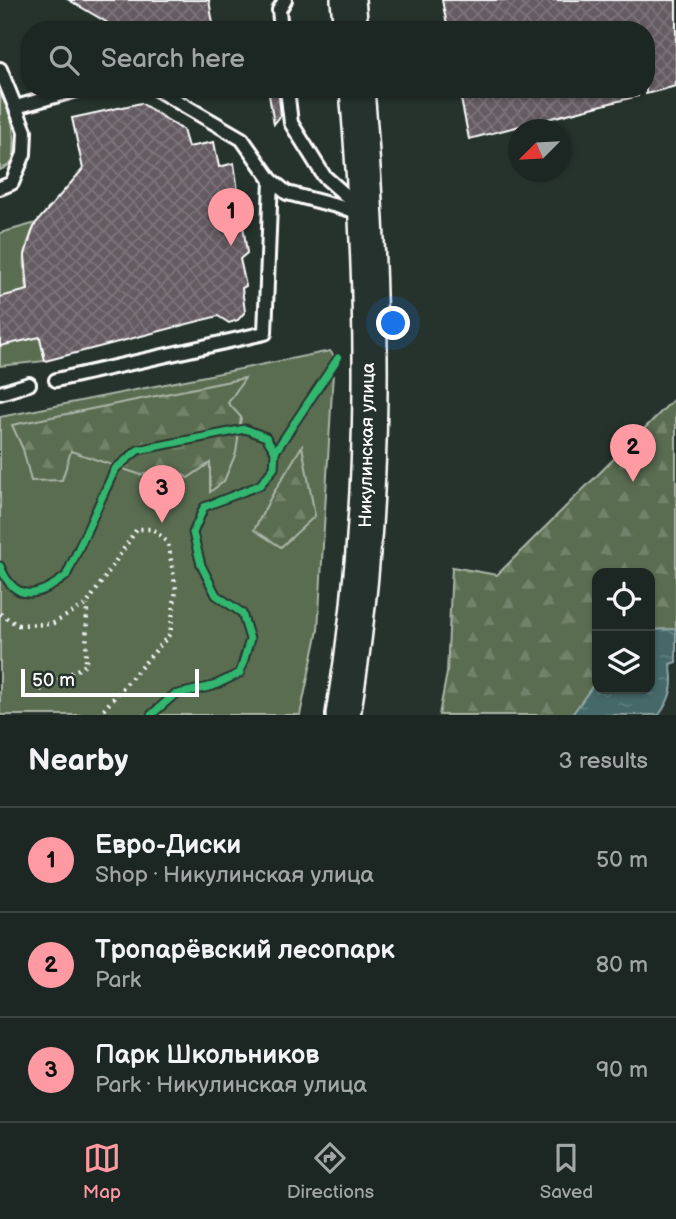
<!DOCTYPE html>
<html lang="en">
<head>
<meta charset="utf-8">
<style>
	:root { --surface:#1c2622; --page:#252e2a; --text:#f1f3f6; --muted:#a0a5a5; --line:#3a4340; --accent:#ff9aa2 }
	body { margin:0; font-family:"Balsamiq Sans",sans-serif; background:var(--page); color:var(--text) }
	.controls { position:absolute; right:21px; bottom:21px; display:grid; overflow:hidden; border-radius:14px; box-shadow:0 2px 5px #0004 }
	.controls button { width:63px; height:63px; display:grid; place-items:center; padding:0; border:0; border-bottom:2px solid var(--line); background:var(--surface); color:var(--text); font:35px sans-serif }
	.compass { position:absolute; left:508px; top:119px; width:63px; height:63px; border-radius:50%; background:var(--surface); box-shadow:0 2px 5px #0004; rotate:246deg }
	.scale { position:absolute; left:21px; bottom:18px; width:178px; box-sizing:border-box; padding-left:7px; border:4px solid #fff; border-top:0; font-size:19px; line-height:24px; white-space:nowrap; color:#fff; -webkit-text-stroke:5px #26332d; paint-order:stroke }
	.you { position:absolute; left:394px; top:324px; width:24px; height:24px; margin:-18px; border:5px solid #fff; border-radius:50%; background:#1a73e8; box-shadow:0 0 0 10px #1a73e833 }
	.badge { display:grid; place-items:center; width:46px; height:46px; border-radius:50%; background:var(--accent); color:#111; font-size:23px; font-weight:700 }
	.pin { position:absolute; translate:-50% -58px; filter:drop-shadow(0 2px 4px #0008) }
	.pin::after { content:''; position:absolute; top:37px; width:24px; height:21px; background:inherit; clip-path:polygon(0 0,100% 0,50% 100%) }
	.list { margin:0; padding:0; list-style:none }
	h2 { display:flex; justify-content:space-between; align-items:center; height:91px; margin:0; padding:0 28px; font-size:30px }
	h2 small { font-size:23px; font-weight:400; color:var(--muted) }
	.list li { display:grid; grid-template-columns:46px 1fr auto; gap:21px; align-items:center; box-sizing:border-box; height:105px; padding:0 28px; border-top:2px solid var(--line) }
	.list b { display:block; font-size:26px; white-space:nowrap }
	.list p { margin:0; font-size:23px; white-space:nowrap; color:var(--muted) }
	.list em { font-size:23px; font-style:normal; color:var(--muted) }
	.icon { flex:none; width:38px; height:38px; fill:none; stroke:currentColor; stroke-width:2; stroke-linecap:round; stroke-linejoin:round }
	.map { position:relative; flex:none; width:676px; height:715px; overflow:hidden }
	.search { position:absolute; background:var(--surface); box-shadow:0 2px 5px #0004; left:21px; right:21px; top:21px; height:77px; display:flex; align-items:center; gap:18px; box-sizing:border-box; padding:0 24px; border-radius:28px; color:var(--muted); font-size:26px }
	.sheet { height:406px; background:var(--surface) }
	nav { display:flex; justify-content:space-around; align-items:center; box-sizing:border-box; height:98px; border-top:2px solid var(--line); background:var(--surface); font-size:19px; color:var(--muted) }
	nav a { display:grid; justify-items:center; gap:4px }
	nav .on { color:var(--accent) }
	.map>svg:first-child { display:block }
	.green { fill:#5a6d51; stroke:#acb6a8; stroke-width:2 }
	.forest { fill:url(#forest-firs); stroke:#acb6a8; stroke-width:2 }
	.water { fill:url(#water-ripples); stroke:#8fa4a5; stroke-width:2 }
	.building { fill:url(#building-cross-hatch); stroke:#fff; stroke-width:2 }
	.lines { fill:none; stroke-linecap:round; stroke-linejoin:round }
	.service-casing { stroke:#fff; stroke-width:18 }
	.secondary-casing { stroke:#fff; stroke-width:38 }
	.path { stroke:#fff; stroke-width:4.5; stroke-dasharray:2 5; stroke-linecap:butt }
	.service { stroke:#26332d; stroke-width:12 }
	.secondary { stroke:#26332d; stroke-width:33 }
	.cycleway-casing { stroke:#26332d; stroke-width:11 }
	.cycleway { stroke:#33b770; stroke-width:7 }
	.labels { text-anchor:middle; dominant-baseline:central; stroke-width:5; stroke-linejoin:round; paint-order:stroke }
	.street-label { font-size:18px; fill:#fff; stroke:#26332d }
</style>
</head>
<body>
<div class="map">
<svg width="676" height="715" viewBox="0 0 676 715">
	<defs>
		<pattern id="forest-firs" width="22" height="20" patternUnits="userSpaceOnUse" patternTransform="scale(1.75)"><rect width="22" height="20" fill="#5a6d51"/><path d="M5 1l3.5 6h-7zM16 11l3.5 6h-7z" fill="#73836b"/></pattern>
		<pattern id="water-ripples" width="26" height="14" patternUnits="userSpaceOnUse" patternTransform="scale(1.75)"><rect width="26" height="14" fill="#446869"/><path d="M2 4q2-2 4 0t4 0M15 11q2-2 4 0t4 0" fill="none" stroke="#607f80"/></pattern>
		<pattern id="building-cross-hatch" width="8" height="8" patternUnits="userSpaceOnUse" patternTransform="scale(1.75)"><rect width="8" height="8" fill="#655c62"/><path d="M0 0l8 8M0 8l8-8" fill="none" stroke="#7c747a"/></pattern>
	</defs>
	<rect width="100%" height="100%" fill="#26332d"/>
	<filter id="ink" filterUnits="userSpaceOnUse"><feTurbulence type="fractalNoise" baseFrequency=".0143" numOctaves="2"/><feDisplacementMap in="SourceGraphic" scale="14" xChannelSelector="R" yChannelSelector="G"/><feConvolveMatrix kernelMatrix="1 2 1 2 8 2 1 2 1" color-interpolation-filters="sRGB"/></filter>
	<g filter="url(#ink)">
		<g class="green">
			<path d="M0 94C13 115 17 139 13 163L0 170Z"/>
			<path d="M36 223C31 233 26 244 25 255 22 290 38 327 45 361L0 366V233Z"/>
			<polygon points="330,351 334,356 318,630 300,715 0,715 0,417"/>
		</g>
		<g class="forest">
			<polygon points="245,378 228,403 241,417 236,453 224,481 210,492 210,463 188,478 172,468 141,475 71,451 62,480 31,481 23,449 12,425"/>
			<polygon points="676,397 676,629 650,630 650,573 597,573 597,680 572,715 439,715 447,673 452,567 497,575"/>
			<polygon points="302,446 315,516 281,547 254,530 271,497"/>
		</g>
		<path class="water" d="M676 629V662L670 664C675 684 671 699 659 715H572L597 680V689H650V630Z"/>
		<g class="building">
			<polygon points="69,0 209,0 214,30 120,30"/>
			<polygon points="442,0 676,0 676,86 646,94 646,30 448,30"/>
			<polygon points="268,89 278,89 281,115 274,124"/>
			<polygon points="459,89 637,89 638,96 469,139"/>
			<polygon points="141,103 183,130 188,147 214,142 219,167 234,163 247,253 240,259 246,286 242,288 245,312 238,320 229,323 218,316 45,361 40,337 0,346 0,297 28,290 25,255 32,232 36,223 83,169 72,118"/>
		</g>
		<g class="lines">
			<g class="service-casing">
				<g id="service">
					<polyline points="281,30 279,10 285,0"/>
					<polyline points="0,69 25,131 24,154 12,183 0,188"/>
					<polyline points="156,89 242,139 271,180 287,193 363,213"/>
					<polyline points="287,89 291,123 324,176 359,207"/>
					<polyline points="16,107 80,89"/>
					<polyline points="56,380 265,333 271,180"/>
					<polyline points="0,393 29,384"/>
				</g>
			</g>
			<g class="secondary-casing">
				<g id="secondary">
					<polyline points="348,0 351,30"/>
					<path d="M343 715C378 507 375 299 357 89"/>
				</g>
			</g>
			<g class="path">
				<polyline points="0,614 18,625 52,624 87,604 137,529 153,529 168,543 176,590 170,634 99,715"/>
				<polyline points="40,690 86,665 87,605"/>
			</g>
			<use href="#service" class="service"/>
			<use href="#secondary" class="secondary"/>
			<g class="cycleway-casing">
				<g id="cycleway">
					<polyline points="275,452 338,358"/>
					<path d="M0 566C15 604 39 597 66 576L115 469 138 450 245 429 266 437 275 452 274 468 260 485 204 507 193 533 201 565 216 595 242 613 250 639 240 673 213 686 174 695 151 715"/>
				</g>
			</g>
			<use href="#cycleway" class="cycleway"/>
		</g>
	</g>
	<g class="labels">
		<g class="street-label">
			<text transform="translate(367 445) rotate(-89)">Никулинская улица</text>
		</g>
	</g>
</svg>
<div class="controls">
<button><svg class="icon" aria-label="locate" viewBox="0 0 24 24"><circle cx="12" cy="12" r="6"/><path d="M12 2v4M12 18v4M2 12h4M18 12h4"/></svg></button>
<button><svg class="icon" aria-label="layers" viewBox="0 0 24 24"><path d="M12 4l9 5-9 5-9-5zM3 14l9 5 9-5"/></svg></button>
</div>
<svg class="compass" viewBox="-18 -18 36 36"><path d="M0-13l5 13h-10z" fill="#e53935"/><path d="M0 13l5-13h-10z" fill="#a0a5a5"/></svg>
<div class="scale">50 m</div>
<div class="you"></div>
<div class="pin badge" style="left:231px;top:246px">1</div>
<div class="pin badge" style="left:633px;top:482px">2</div>
<div class="pin badge" style="left:162px;top:523px">3</div>
<div class="search"><svg class="icon" aria-label="search" viewBox="0 0 24 24"><circle cx="10" cy="10" r="6"/><path d="M15 15l6 6"/></svg>Search here</div>
</div>
<section class="sheet">
<h2>Nearby<small>3 results</small></h2>
<ul class="list">
<li><span class="badge">1</span><div><b>Евро-Диски</b><p>Shop · Никулинская улица</p></div><em>50 m</em></li>
<li><span class="badge">2</span><div><b>Тропарёвский лесопарк</b><p>Park</p></div><em>80 m</em></li>
<li><span class="badge">3</span><div><b>Парк Школьников</b><p>Park · Никулинская улица</p></div><em>90 m</em></li>
</ul>
</section>
<nav>
<a class="on"><svg class="icon" aria-label="map" viewBox="0 0 24 24"><path d="M3 6l6-2 6 2 6-2v14l-6 2-6-2-6 2zM9 4v14M15 6v14"/></svg>Map</a>
<a><svg class="icon" aria-label="directions" viewBox="0 0 24 24"><path d="M12 3l9 9-9 9-9-9zM9 14v-3h6M13 9l2 2-2 2"/></svg>Directions</a>
<a><svg class="icon" aria-label="saved" viewBox="0 0 24 24"><path d="M7 4h10v16l-5-4-5 4z"/></svg>Saved</a>
</nav>
</body>
</html>
